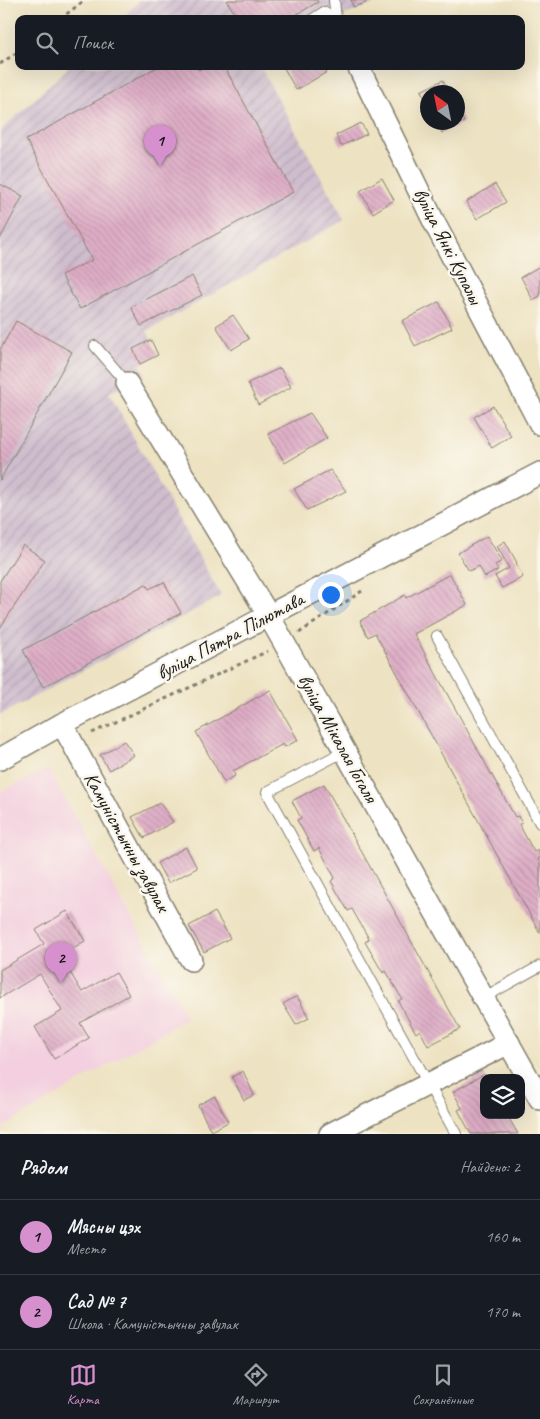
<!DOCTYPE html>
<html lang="ru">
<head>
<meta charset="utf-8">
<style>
	:root { --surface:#171b24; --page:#242831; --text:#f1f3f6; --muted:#9ea1a6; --line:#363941; --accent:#d690ce }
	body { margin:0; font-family:Caveat,sans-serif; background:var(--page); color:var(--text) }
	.controls { position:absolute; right:15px; bottom:15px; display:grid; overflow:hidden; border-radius:10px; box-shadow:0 5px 20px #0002 }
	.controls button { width:45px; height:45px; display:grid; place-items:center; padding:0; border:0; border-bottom:1px solid var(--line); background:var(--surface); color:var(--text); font:25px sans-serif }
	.compass { position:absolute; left:420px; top:85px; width:45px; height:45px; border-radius:50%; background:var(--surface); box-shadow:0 5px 20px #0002; rotate:327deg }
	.you { position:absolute; left:330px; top:594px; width:18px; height:18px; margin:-12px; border:4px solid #fff; border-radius:50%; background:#1a73e8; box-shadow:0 0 0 8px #1a73e833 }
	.badge { display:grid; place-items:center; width:32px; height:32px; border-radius:50%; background:var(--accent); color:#111; font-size:16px; font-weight:700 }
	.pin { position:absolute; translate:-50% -41px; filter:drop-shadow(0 1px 2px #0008) }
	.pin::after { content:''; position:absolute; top:26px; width:18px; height:15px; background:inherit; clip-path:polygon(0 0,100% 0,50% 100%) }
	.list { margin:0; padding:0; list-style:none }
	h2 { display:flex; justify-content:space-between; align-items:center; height:65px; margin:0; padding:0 20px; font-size:21px }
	h2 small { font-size:16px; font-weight:400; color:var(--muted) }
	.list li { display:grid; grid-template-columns:32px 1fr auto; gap:15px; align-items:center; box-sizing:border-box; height:75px; padding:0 20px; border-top:1px solid var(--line) }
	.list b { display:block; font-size:19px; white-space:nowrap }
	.list p { margin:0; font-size:16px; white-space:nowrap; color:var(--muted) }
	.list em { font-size:16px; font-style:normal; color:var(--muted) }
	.icon { flex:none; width:28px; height:28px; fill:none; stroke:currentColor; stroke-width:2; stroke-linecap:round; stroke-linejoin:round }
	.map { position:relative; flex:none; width:540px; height:1134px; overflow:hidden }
	.search { position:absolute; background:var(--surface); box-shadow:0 5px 20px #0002; left:15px; right:15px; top:15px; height:55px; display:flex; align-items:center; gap:12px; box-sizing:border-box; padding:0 18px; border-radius:10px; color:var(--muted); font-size:19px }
	.sheet { height:215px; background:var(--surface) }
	nav { display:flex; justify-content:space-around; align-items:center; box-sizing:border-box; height:70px; border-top:1px solid var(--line); background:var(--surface); font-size:14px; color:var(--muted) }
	nav a { display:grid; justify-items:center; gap:2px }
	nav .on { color:var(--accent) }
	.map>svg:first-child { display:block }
	.built { fill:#f3cfdf }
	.industrial { fill:url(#industrial-furrows) }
	.building { fill:url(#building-back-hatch) }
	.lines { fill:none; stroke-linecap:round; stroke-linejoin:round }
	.lane-casing { stroke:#847f6e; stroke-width:12 }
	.street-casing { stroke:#847f6e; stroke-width:24 }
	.path { stroke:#847f6e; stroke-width:3; stroke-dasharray:4 4; stroke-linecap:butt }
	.lane { stroke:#fff; stroke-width:10 }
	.street { stroke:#fff; stroke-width:21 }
	.labels { text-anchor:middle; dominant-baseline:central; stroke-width:5; stroke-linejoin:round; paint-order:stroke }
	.street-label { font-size:20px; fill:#1c1c1c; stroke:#fbf7ec }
</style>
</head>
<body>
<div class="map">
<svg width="540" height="1134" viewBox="0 0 540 1134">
	<defs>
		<pattern id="industrial-furrows" width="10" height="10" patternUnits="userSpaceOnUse" patternTransform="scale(1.25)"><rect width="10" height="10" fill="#cfbdce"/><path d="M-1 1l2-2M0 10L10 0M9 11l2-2" fill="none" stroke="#b1a2b0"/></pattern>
		<pattern id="building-back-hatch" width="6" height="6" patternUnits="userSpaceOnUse" patternTransform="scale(1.25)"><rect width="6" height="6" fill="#deadc6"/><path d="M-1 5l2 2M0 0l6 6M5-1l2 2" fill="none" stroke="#be94aa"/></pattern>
	</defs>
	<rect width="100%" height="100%" fill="#fbf7ec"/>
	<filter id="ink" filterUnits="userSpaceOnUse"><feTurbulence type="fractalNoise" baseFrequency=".02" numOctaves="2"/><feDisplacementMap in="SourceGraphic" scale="10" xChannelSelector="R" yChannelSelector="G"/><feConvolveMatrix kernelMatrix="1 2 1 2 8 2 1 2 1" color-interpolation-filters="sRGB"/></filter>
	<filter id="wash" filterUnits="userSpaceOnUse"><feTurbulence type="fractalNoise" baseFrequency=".0096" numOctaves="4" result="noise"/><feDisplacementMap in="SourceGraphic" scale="20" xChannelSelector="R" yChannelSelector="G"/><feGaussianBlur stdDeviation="1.12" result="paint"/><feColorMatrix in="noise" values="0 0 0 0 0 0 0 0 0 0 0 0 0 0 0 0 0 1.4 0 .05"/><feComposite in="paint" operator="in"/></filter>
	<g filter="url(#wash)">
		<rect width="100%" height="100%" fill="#ede2c1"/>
		<polygon class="built" points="48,769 187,1018 0,1129 0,792"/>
		<g class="industrial">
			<polygon points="141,0 383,0 334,19 121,19"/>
			<polygon points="70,66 260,66 344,220 147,331 151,340 133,349 145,374 109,393 221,596 0,715 0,133 3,128"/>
		</g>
		<g id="blocks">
			<g class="building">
				<polygon points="229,0 317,0 318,2 289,19 238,19 227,1"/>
				<polygon points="351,0 365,0 366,3 353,7"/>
				<polygon points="159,66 197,66 199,70 205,66 224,66 293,192 80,309 61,275 92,260 26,140"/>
				<polygon points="283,66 324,66 327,72 296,90"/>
				<polygon points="443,80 449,92 428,92 428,103 421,91"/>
				<polygon points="458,109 464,122 442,133 437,122 458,122"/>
				<polygon points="361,123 367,134 341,146 336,135"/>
				<polygon points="382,178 394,200 373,213 360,191"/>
				<polygon points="0,184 23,196 0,239"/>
				<polygon points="495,184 506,202 477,219 466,202"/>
				<polygon points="540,266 540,296 533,300 521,277"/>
				<polygon points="192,276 202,295 141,326 131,307"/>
				<polygon points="439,302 452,328 415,346 402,321"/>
				<polygon points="233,315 249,339 231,350 216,326"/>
				<polygon points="16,321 72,352 0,480 0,350"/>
				<polygon points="151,340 158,355 140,364 133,349"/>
				<polygon points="280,368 291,387 258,405 248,383"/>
				<polygon points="493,406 511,436 492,448 474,417"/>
				<polygon points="310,413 327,438 285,463 268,434"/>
				<polygon points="330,470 346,491 307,510 294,489"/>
				<polygon points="487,536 502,561 495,565 498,570 485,577 479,566 469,571 458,553"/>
				<polygon points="505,541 517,563 516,564 523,577 502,588 495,576 509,568 497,546"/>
				<polygon points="23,545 45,560 0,628 0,581"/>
				<polygon points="450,574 467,605 414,634 515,817 518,816 522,823 519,824 534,852 538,850 540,855 540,858 538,859 540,863 540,933 375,633 368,637 360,621 405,595 406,598"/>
				<polygon points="164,582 181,613 43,687 23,650 146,584 149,589"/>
				<polygon points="270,690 298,740 285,747 283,744 233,771 235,776 224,782 196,732"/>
				<polygon points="124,741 134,755 109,770 100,755"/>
				<polygon points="324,784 460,1029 428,1046 420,1030 416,1033 398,1001 402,999 386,971 383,973 365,942 369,939 352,909 348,911 331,881 335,878 319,848 314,851 297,820 301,818 292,801"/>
				<polygon points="160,803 173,822 144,838 132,817"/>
				<polygon points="186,847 197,868 168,883 157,863"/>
				<polygon points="67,911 85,941 60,956 82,992 116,972 129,995 80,1023 89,1038 54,1059 35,1027 62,1011 40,974 0,998 0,970 44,944 36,930"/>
				<polygon points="215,912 230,938 204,952 189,926"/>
				<polygon points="297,996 309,1018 296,1025 283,1004"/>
				<polygon points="243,1071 254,1095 244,1100 232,1077"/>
				<polygon points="484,1074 486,1078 484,1078 484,1115 507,1115 518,1134 471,1134 458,1110 462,1108 453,1092"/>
				<polygon points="215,1096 228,1122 211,1131 198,1105"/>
			</g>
		</g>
	</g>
	<g filter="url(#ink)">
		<use href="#blocks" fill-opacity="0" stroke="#847f6e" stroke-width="1"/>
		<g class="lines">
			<g class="lane-casing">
				<g id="lane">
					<polyline points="334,0 336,19"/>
					<polyline points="313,19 324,12 333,19"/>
					<polyline points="95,346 127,383"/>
					<polyline points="437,636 540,823"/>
					<polyline points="345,751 267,792 456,1134"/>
					<polyline points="483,998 540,966"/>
				</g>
			</g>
			<g class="street-casing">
				<g id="street">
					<polyline points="358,66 435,224 540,424"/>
					<polyline points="127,383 269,616 540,1099"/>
					<polyline points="62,724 191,960"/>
					<polyline points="0,759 62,724 540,473"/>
					<polyline points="330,1134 509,1043"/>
				</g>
			</g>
			<g class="path">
				<polyline points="60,19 85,0"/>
				<polyline points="0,64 19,51"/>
				<polyline points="299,633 362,591"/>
				<polyline points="92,733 268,651"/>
			</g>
			<use href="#lane" class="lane"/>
			<use href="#street" class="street"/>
		</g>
	</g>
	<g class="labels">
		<g class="street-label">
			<text transform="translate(448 246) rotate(63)">вуліца Янкі Купалы</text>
			<text transform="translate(230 636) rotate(-28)">вуліца Пятра Пілютава</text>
			<text transform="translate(338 738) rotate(61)">вуліца Мікалая Гогаля</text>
			<text transform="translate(127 842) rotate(61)">Камуністычны завулак</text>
		</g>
	</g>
</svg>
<div class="controls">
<button><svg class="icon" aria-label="layers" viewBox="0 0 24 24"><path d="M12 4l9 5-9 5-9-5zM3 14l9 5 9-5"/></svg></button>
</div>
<svg class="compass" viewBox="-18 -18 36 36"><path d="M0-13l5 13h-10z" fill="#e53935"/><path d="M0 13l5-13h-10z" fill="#9ea1a6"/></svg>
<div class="you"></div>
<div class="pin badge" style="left:160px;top:166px">1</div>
<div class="pin badge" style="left:61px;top:983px">2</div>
<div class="search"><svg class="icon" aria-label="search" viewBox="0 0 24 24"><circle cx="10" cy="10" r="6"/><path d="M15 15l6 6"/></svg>Поиск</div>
</div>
<section class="sheet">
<h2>Рядом<small>Найдено: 2</small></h2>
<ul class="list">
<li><span class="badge">1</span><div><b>Мясны цэх</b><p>Место</p></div><em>160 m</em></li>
<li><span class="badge">2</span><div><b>Сад № 7</b><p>Школа · Камуністычны завулак</p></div><em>170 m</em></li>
</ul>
</section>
<nav>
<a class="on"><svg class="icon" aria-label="map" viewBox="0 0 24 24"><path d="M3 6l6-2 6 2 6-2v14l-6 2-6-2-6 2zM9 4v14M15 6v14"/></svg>Карта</a>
<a><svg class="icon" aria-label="directions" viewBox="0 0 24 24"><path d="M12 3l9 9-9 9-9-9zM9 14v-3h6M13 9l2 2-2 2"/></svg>Маршрут</a>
<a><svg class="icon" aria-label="saved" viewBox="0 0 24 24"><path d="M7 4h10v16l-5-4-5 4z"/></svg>Сохранённые</a>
</nav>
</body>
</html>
